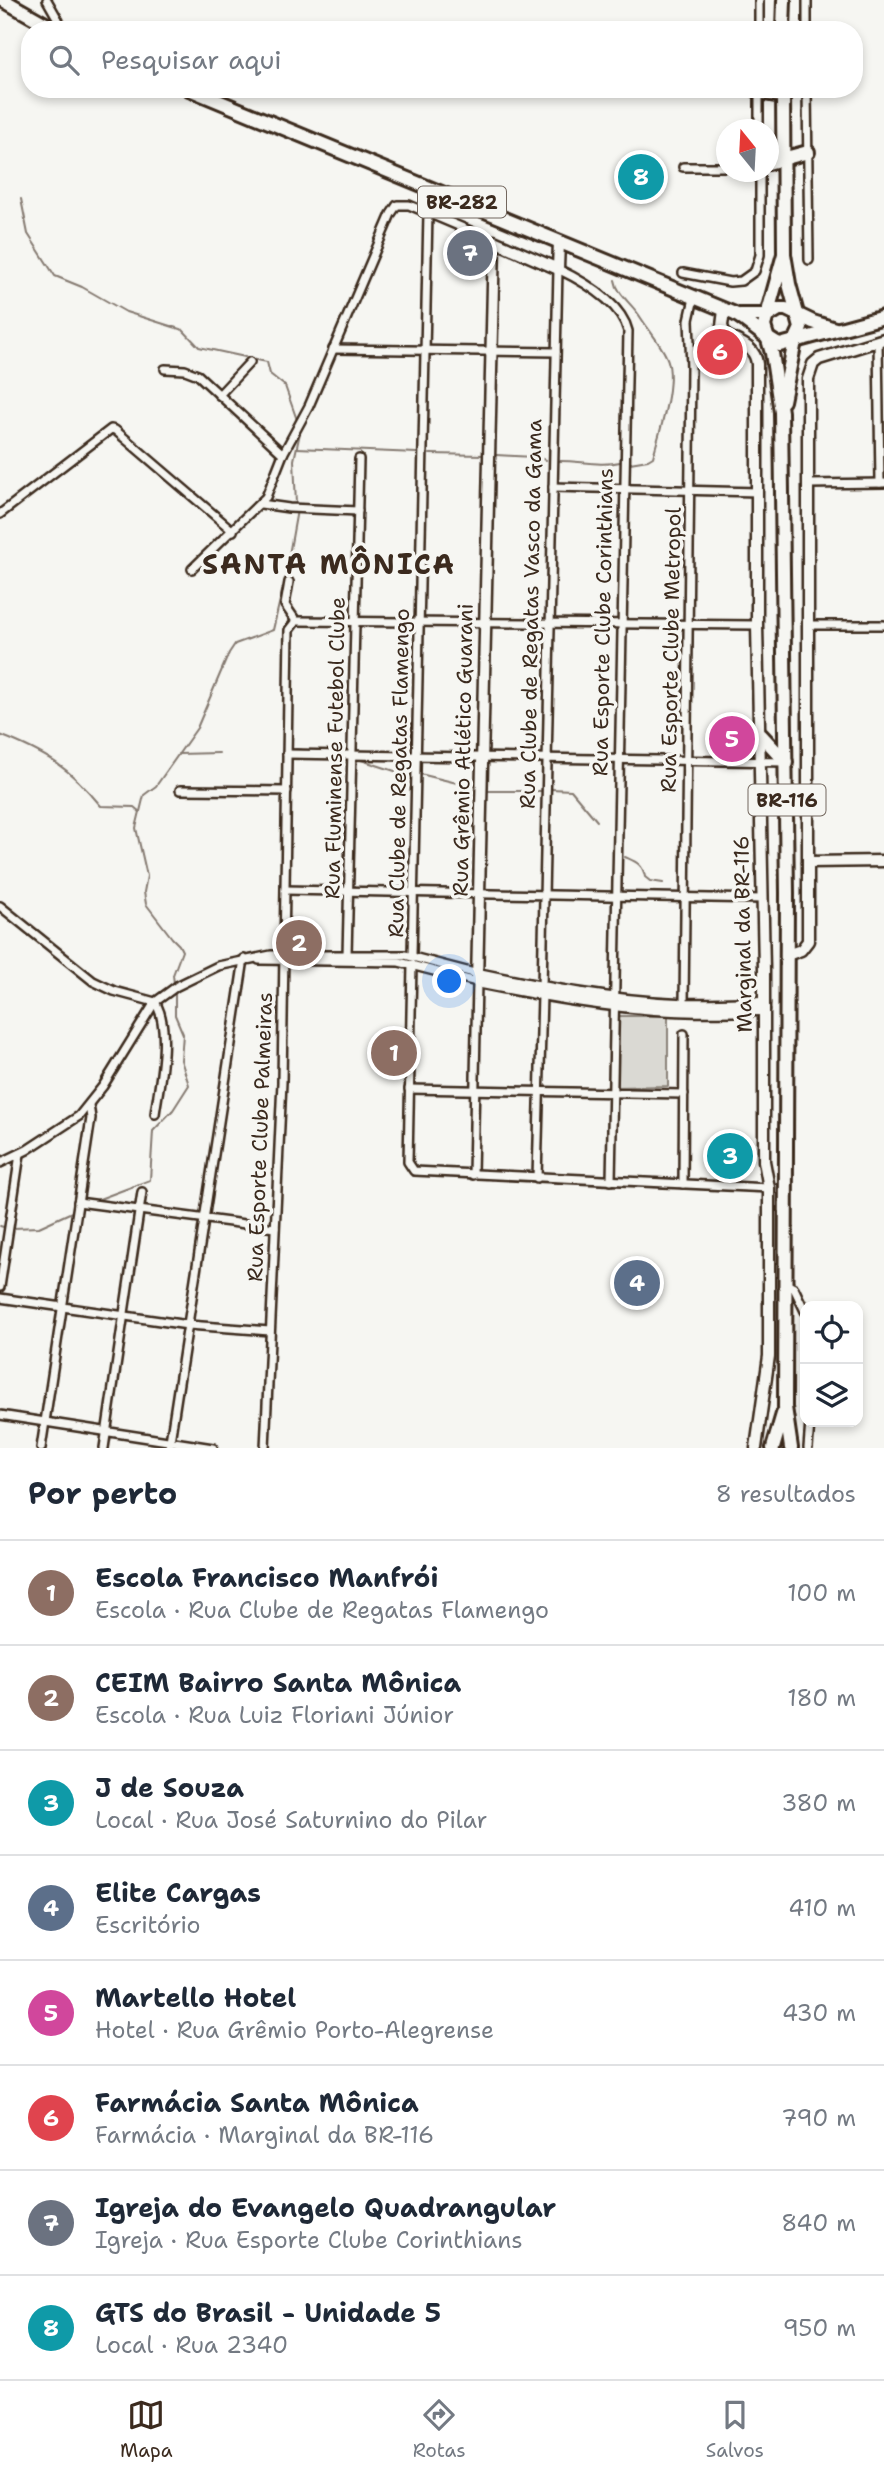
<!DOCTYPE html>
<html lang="pt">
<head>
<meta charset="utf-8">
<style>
	:root { --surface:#fff; --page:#f6f6f7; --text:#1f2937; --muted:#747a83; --line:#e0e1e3; --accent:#3b2a1e }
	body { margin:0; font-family:"Shantell Sans",sans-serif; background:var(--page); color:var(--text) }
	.controls { position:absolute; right:21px; bottom:21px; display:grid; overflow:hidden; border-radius:14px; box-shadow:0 4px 10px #0003 }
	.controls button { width:63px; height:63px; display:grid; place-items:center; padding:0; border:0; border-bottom:2px solid var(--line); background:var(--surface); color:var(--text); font:35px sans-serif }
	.compass { position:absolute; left:716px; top:119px; width:63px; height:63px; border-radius:50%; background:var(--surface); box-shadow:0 4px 10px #0003; rotate:342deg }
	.you { position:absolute; left:450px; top:982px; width:24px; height:24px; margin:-18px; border:5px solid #fff; border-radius:50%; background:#1a73e8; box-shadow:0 0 0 10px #1a73e833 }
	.badge { display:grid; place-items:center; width:46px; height:46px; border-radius:50%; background:var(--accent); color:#fff; font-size:23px; font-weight:700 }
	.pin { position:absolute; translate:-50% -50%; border:4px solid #fff; box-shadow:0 2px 7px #0006 }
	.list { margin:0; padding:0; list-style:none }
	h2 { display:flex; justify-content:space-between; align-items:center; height:91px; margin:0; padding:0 28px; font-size:30px }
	h2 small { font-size:23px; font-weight:400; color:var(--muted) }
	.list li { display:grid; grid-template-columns:46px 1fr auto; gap:21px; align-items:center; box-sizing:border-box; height:105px; padding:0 28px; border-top:2px solid var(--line) }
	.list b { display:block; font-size:26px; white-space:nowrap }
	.list p { margin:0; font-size:23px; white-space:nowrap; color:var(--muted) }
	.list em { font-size:23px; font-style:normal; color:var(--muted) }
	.icon { flex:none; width:38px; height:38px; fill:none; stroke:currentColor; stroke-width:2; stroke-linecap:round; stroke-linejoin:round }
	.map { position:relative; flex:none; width:884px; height:1448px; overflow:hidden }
	.search { position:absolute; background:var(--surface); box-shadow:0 4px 10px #0003; left:21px; right:21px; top:21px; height:77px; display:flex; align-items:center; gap:18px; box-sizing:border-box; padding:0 24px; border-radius:28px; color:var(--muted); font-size:26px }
	.sheet { height:931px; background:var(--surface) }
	nav { display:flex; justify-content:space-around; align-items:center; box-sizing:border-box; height:98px; border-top:2px solid var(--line); background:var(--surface); font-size:19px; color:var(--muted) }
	nav a { display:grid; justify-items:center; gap:4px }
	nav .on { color:var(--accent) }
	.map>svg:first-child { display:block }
	.green { fill:#dad9d3; stroke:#8a8278; stroke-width:2 }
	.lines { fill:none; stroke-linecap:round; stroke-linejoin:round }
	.stream { stroke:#857a71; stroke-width:2 }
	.street-casing { stroke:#3b2a1e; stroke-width:12 }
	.secondary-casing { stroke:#3b2a1e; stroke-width:15 }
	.highway-casing { stroke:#3b2a1e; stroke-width:18 }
	.street { stroke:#f6f6f2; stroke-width:7 }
	.secondary { stroke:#f6f6f2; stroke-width:10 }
	.highway { stroke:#f6f6f2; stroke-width:12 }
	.labels { text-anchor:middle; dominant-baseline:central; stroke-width:7; stroke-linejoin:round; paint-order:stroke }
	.shield { fill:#f6f6f2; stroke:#73675e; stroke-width:2 }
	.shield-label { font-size:19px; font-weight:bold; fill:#3b2a1e }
	.street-label { font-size:21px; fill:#3b2a1e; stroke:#f6f6f2 }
	.district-label { font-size:28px; font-weight:bold; letter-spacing:2px; fill:#3b2a1e; stroke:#f6f6f2 }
</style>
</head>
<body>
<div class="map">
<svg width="884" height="1448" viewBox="0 0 884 1448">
	<rect width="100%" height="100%" fill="#f6f6f2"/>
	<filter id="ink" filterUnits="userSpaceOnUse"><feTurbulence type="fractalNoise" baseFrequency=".0143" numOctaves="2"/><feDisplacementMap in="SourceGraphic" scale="14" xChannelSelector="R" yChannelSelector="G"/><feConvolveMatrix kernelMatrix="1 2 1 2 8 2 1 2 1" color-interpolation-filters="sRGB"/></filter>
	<g filter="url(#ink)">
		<polygon class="green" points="616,1016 668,1016 668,1086 616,1087"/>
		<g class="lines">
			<g class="stream">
				<polyline points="21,199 28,234 55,276 82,287 126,312 183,330 199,347 245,357"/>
				<path d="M615 280C617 294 631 303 639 315 647 328 660 343 666 356 678 379 659 433 653 457L648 460 630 463"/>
				<polyline points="252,359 267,362 270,374 285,386 297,420"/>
				<polyline points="297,448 417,453"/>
				<polyline points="430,454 484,455"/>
				<polyline points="496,455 534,457 546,460"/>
				<path d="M557 461C578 460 598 467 620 462"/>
				<polyline points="296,504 294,460 300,433"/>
				<polyline points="286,572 297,510"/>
				<path d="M0 735C46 753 69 767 101 806L134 807 140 812"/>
				<polyline points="296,749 309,751"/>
				<polyline points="178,754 219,753"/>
				<polyline points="361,760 407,775"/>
				<polyline points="420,774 461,784"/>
				<polyline points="551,789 571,790 597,821"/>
				<polyline points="488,791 541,791"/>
				<path d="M625 857C636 862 643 864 645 877L650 881 663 883"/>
				<polyline points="174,983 173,975 182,951 179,945 172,938 146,904 144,892 147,876 136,828 144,795 156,786 197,728 229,653 235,644 273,630 283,587"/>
				<polyline points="94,1201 150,1180 153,1131 173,1110 189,1085 181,1060 183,1034 175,1015 175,992"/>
				<polyline points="0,1226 7,1228"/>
				<polyline points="13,1228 39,1227 74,1211"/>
			</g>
			<g class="street-casing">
				<g id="street">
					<polyline points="47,0 64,30"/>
					<polyline points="759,30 759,0"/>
					<polyline points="807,30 807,0"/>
					<polyline points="807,89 809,260"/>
					<polyline points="759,90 759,130"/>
					<polyline points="683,167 726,167"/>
					<polyline points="683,273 730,282 741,281 755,271 760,255 760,172"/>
					<polyline points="878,341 880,483"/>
					<polyline points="333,349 556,352"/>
					<polyline points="165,369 185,370 198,375 283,454"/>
					<polyline points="219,395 250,362"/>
					<polyline points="808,484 884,483"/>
					<polyline points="553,487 758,492"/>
					<polyline points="261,504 289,508 358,511"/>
					<polyline points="0,514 111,429 115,430 233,531"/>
					<polyline points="192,569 266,497 283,454 309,406 391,214 397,205 409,205 494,241"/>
					<polyline points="289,582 285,605 296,621"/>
					<polyline points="296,621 757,625"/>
					<polyline points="808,625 884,625"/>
					<polyline points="287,754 786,762"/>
					<polyline points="180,790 287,791"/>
					<polyline points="285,890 763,899"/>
					<polyline points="0,906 93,981 114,991 155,1002"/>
					<polyline points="347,955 359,459"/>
					<polyline points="412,956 428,213"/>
					<polyline points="259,960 399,962 477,982 473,1175"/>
					<polyline points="412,964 408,1162 414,1171 769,1188"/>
					<path d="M542 987 558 269C583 281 621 302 628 331L611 1181"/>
					<path d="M155 1002C172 1028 159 1085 155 1114"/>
					<polyline points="684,1004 691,367 689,320 694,298"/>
					<polyline points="409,1089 684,1094"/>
					<polyline points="0,1163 27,1150 79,1116 103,1086 155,1002 177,986 218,966 271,955 405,955 478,974"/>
					<polyline points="537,1178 542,995"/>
					<polyline points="683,1184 684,1034"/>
					<polyline points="78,1202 275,1228"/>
					<polyline points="786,1284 794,1288 805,1311"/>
					<polyline points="0,1287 20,1154"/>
					<polyline points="0,1298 188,1325 270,1331"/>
					<polyline points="0,1415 213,1448"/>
					<polyline points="41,1448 91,1118 89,1105"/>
					<polyline points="104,1448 142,1192"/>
					<polyline points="169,1448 244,959"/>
					<polyline points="265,1448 282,1082 289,630 296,621"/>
					<polyline points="808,1448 810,1422"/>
				</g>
			</g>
			<g class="secondary-casing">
				<g id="secondary">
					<path d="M559 242 558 269 494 241 477 982C542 995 607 1007 673 1010 703 1012 734 1010 764 1010"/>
					<path d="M724 310 722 326 725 335C740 343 755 346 757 364V625L764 969V1161L769 1188V1356L756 1448"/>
					<polyline points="808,862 884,861"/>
					<polyline points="787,955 801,950 808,941 808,379 813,364 819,359 884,339"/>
					<path d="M478 974C544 988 610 1001 678 1004 707 1005 735 1003 764 1003"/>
				</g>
			</g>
			<g class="highway-casing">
				<g id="highway">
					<polyline points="3,0 56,30"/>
					<polyline points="783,30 784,0"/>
					<path d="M189 89 735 314C751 323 766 340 780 345L884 317"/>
					<polyline points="783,89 784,254 789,284 801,328 795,341 783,401"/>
					<polyline points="759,92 783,96"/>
					<polyline points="768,149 784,160"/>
					<polyline points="768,163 808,152"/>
					<polyline points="784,254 764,326 772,353 781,412 787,893 785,1407 791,1448"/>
					<polyline points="740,315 769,315 779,309 786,309 813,322 835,329"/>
					<polyline points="761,735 786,762"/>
					<polyline points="773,1448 783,1414"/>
				</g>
			</g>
			<use href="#street" class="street"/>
			<use href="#secondary" class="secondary"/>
			<use href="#highway" class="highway"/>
		</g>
	</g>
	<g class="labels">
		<g class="shield">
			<rect x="418" y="186.5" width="88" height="31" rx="5"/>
			<rect x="748.5" y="784.5" width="77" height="31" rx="5"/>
		</g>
		<g class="shield-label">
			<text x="462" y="202">BR-282</text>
			<text x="787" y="800">BR-116</text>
		</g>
		<g class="street-label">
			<text transform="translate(531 614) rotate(-89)">Rua Clube de Regatas Vasco da Gama</text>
			<text transform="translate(603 622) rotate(-89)">Rua Esporte Clube Corinthians</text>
			<text transform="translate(671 650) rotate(-89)">Rua Esporte Clube Metropol</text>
			<text transform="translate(335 748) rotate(-89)">Rua Fluminense Futebol Clube</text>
			<text transform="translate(463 750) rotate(-89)">Rua Grêmio Atlético Guarani</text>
			<text transform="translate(399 773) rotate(-89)">Rua Clube de Regatas Flamengo</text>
			<text transform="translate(743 934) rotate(-91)">Marginal da BR-116</text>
			<text transform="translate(260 1137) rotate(-88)">Rua Esporte Clube Palmeiras</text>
		</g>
		<g class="district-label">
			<text x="329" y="564">SANTA MÔNICA</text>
		</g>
	</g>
</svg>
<div class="controls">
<button><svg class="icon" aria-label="locate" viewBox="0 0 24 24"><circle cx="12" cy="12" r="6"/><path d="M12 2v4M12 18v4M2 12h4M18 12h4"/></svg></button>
<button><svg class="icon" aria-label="layers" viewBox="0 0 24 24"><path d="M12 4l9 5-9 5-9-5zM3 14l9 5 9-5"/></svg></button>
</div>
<svg class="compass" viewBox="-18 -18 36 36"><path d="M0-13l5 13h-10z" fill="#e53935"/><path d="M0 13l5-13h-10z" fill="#747a83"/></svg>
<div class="you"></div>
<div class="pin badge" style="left:394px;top:1053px;background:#8d6e63">1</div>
<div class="pin badge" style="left:299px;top:943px;background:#8d6e63">2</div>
<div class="pin badge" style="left:730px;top:1156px;background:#0f9aa8">3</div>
<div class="pin badge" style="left:637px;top:1283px;background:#5c6f8a">4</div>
<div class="pin badge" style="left:732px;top:739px;background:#d1479c">5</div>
<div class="pin badge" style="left:720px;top:352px;background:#e0444e">6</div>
<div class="pin badge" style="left:470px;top:253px;background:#6b7280">7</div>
<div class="pin badge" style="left:641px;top:177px;background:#0f9aa8">8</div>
<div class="search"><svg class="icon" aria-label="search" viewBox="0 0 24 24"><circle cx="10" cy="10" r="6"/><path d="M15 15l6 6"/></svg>Pesquisar aqui</div>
</div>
<section class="sheet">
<h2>Por perto<small>8 resultados</small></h2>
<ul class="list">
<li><span class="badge" style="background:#8d6e63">1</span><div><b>Escola Francisco Manfrói</b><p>Escola · Rua Clube de Regatas Flamengo</p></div><em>100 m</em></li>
<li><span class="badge" style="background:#8d6e63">2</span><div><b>CEIM Bairro Santa Mônica</b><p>Escola · Rua Luiz Floriani Júnior</p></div><em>180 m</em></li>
<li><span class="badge" style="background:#0f9aa8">3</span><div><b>J de Souza</b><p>Local · Rua José Saturnino do Pilar</p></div><em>380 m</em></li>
<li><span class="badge" style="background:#5c6f8a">4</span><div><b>Elite Cargas</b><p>Escritório</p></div><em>410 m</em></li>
<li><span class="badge" style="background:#d1479c">5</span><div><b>Martello Hotel</b><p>Hotel · Rua Grêmio Porto-Alegrense</p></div><em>430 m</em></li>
<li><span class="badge" style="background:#e0444e">6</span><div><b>Farmácia Santa Mônica</b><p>Farmácia · Marginal da BR-116</p></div><em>790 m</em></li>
<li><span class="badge" style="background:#6b7280">7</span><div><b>Igreja do Evangelo Quadrangular</b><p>Igreja · Rua Esporte Clube Corinthians</p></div><em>840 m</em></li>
<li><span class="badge" style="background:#0f9aa8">8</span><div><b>GTS do Brasil - Unidade 5</b><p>Local · Rua 2340</p></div><em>950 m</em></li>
</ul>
</section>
<nav>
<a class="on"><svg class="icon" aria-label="map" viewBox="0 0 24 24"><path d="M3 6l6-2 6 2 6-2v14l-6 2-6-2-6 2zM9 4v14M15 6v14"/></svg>Mapa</a>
<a><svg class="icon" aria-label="directions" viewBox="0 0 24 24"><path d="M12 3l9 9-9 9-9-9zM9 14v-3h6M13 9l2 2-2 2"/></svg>Rotas</a>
<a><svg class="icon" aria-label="saved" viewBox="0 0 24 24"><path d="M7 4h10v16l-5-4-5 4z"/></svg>Salvos</a>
</nav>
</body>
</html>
